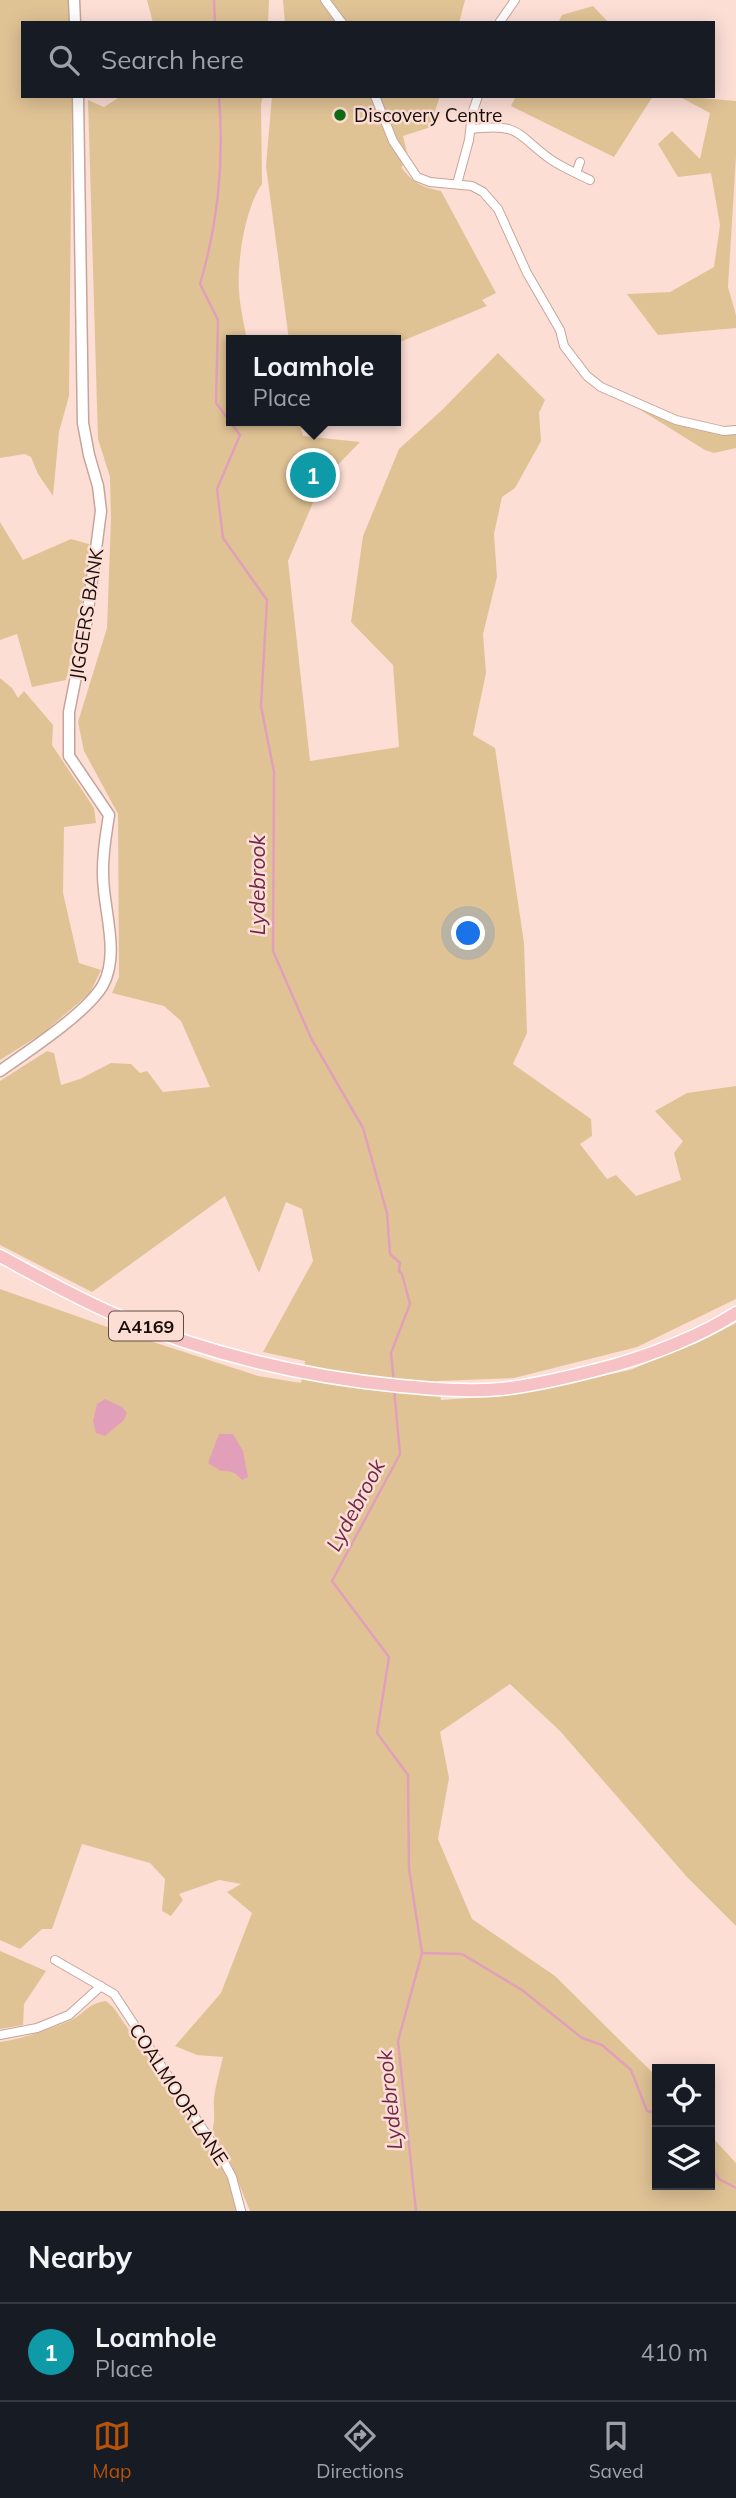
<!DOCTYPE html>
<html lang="en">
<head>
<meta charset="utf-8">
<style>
	:root { --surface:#171b24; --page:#242831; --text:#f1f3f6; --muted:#9ea1a6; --line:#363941; --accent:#b45309 }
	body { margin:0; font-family:Mulish,sans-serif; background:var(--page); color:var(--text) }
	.controls { position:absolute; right:21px; bottom:21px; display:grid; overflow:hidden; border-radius:0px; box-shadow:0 4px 18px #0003 }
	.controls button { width:63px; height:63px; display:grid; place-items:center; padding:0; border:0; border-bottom:2px solid var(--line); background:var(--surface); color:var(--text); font:35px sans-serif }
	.you { position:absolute; left:469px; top:934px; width:24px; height:24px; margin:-18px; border:5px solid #fff; border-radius:50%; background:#1a73e8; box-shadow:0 0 0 10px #1a73e833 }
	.badge { display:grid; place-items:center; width:46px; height:46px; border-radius:50%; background:var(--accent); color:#fff; font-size:23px; font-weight:700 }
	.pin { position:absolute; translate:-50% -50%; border:4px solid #fff; box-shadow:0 2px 7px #0006 }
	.popup { position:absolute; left:226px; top:335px; width:175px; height:91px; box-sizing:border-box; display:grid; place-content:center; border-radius:0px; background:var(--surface); filter:drop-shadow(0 2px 5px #0005); font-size:23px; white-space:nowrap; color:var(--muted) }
	.popup b { font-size:26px; color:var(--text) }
	.popup::after { content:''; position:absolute; left:50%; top:100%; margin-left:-14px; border:14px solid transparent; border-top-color:var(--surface) }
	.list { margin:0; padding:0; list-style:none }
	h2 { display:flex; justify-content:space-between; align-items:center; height:91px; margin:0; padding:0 28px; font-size:30px }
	h2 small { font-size:23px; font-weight:400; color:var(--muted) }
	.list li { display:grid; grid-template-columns:46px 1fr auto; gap:21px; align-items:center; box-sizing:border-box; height:98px; padding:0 28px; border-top:2px solid var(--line) }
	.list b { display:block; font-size:26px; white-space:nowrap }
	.list p { margin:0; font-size:23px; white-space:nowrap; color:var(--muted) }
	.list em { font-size:23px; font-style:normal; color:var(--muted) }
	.icon { flex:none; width:38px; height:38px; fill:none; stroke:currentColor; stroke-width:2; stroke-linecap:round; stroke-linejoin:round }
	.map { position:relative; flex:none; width:736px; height:2211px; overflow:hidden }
	.search { position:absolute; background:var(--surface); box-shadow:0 4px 18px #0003; left:21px; right:21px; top:21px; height:77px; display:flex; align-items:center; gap:18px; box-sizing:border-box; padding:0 24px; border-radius:0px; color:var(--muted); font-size:26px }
	.sheet { height:189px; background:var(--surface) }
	nav { display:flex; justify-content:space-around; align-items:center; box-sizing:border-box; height:98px; border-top:2px solid var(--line); background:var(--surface); font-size:19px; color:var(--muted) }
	nav a { display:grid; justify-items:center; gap:4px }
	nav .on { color:var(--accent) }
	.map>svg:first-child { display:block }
	.green { fill:#e0c395 }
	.water { fill:#e29fb9 }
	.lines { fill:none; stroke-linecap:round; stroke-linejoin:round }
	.stream { stroke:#e29fb9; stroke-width:2.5 }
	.street-casing { stroke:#c7a49a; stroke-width:10 }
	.secondary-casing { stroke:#c7a49a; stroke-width:13 }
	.primary-casing { stroke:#fff; stroke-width:15 }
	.street { stroke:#fff; stroke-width:8 }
	.secondary { stroke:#fff; stroke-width:10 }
	.primary { stroke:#f7c2c5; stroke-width:12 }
	.poi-dot { fill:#106b14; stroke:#fcded5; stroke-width:2.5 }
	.labels { text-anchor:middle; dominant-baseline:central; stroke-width:5; stroke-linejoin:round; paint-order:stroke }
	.shield { fill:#fcded5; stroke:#5d4c47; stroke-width:2 }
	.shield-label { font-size:18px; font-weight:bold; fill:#190d0a }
	.poi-label { font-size:19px; fill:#190d0a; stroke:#fcded5; text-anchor:start }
	.street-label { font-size:19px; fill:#190d0a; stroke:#fcded5 }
	.water-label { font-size:21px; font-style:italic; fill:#73264b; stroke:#fcded5 }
</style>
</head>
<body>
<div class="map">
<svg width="736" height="2211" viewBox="0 0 736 2211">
	<rect width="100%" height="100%" fill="#fcded5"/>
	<g class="green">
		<polygon points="0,0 68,0 69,23 23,23 23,96 72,96 69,396 59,432 53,496 38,474 31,457 25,454 0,458"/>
		<polygon points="147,0 269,0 268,23 153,23"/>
		<polygon points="283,0 465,0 459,23 285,23"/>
		<polygon points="593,6 609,23 558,23 562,15"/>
		<path d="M121 96H263L261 104 262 184C245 208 237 261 239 291 240 307 244 324 247 340H231V421H299L303 436 360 442 328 475 315 498 288 561 310 761 399 747 393 665 351 622 363 536 399 449 442 410 498 353 545 400 539 413 541 441 515 488 502 497 494 534 497 577 483 634 486 673 473 735 495 748 524 943 527 1033 513 1064 591 1119 592 1136 580 1144 607 1179 616 1175 636 1196 681 1180 674 1153 683 1141 655 1111 687 1093 736 1086V1299L637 1347 514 1378 438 1381 441 1400 513 1395 630 1370 701 1341 736 1323V1926L687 1877 560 1731 510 1684 440 1732 449 1778 438 1839 472 1919 555 1976 657 2077V2185H710V2135L736 2163V2211H250L231 2164 212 2131C216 2119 213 2110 214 2097 216 2083 220 2070 223 2057L197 2055 175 2046 221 1993 252 1913 227 1892 241 1884 219 1880 179 1894 183 1900 171 1916 162 1911 165 1879 150 1863 82 1844 52 1929H42L20 1949 0 1940V1289L113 1329 258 1376 301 1383 305 1361 263 1352 313 1261 302 1209 286 1202 259 1273 225 1196 92 1292 0 1245V1081L47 1051 54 1053 61 1085 80 1079 111 1063 131 1064 140 1073 147 1071 163 1092 210 1087 181 1021 164 1006 112 993 119 977 118 814 84 751 78 722 107 628 111 519 110 477 98 439 88 100 104 107Z"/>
		<path d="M272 96H440L435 111 434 126 403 136 409 161 401 167C413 183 422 187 441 191L496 293 482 300 487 306 395 344V340H289L266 166Z"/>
		<polygon points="516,96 653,96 614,157 511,106"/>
		<polygon points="678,96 736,101 736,156 728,287 736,315 736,328 658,335 627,294 670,292 714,267 720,225 711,173 678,177 658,144 672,131 700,159 710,113"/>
		<polygon points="631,404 690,428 736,434 736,448 714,453 705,450"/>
		<polygon points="0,522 23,560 71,539 92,545 75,643 66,680 32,687 17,634 0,640"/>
		<polygon points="0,678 12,688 18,698 24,691 53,725 52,745 94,808 96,823 64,827 63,893 79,963 101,970 90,993 43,1033 0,1060"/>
		<polygon points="0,1951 46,1971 24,2004 23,2025 0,2029"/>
		<path d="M106 2001 113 2007 203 2136 229 2181 237 2211H0V2042C23 2039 47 2030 69 2021 84 2015 87 2003 106 2001Z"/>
	</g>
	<g class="water">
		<polygon points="105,1399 122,1407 127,1413 124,1420 105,1436 96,1433 93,1421 97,1404"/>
		<path d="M219 1434H233L243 1451 248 1477 242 1480C236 1473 230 1470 221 1471L208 1463Z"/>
	</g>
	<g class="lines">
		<g class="stream">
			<polyline points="214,0 215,23"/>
			<path d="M219 96C224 158 218 224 200 284L218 320 216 403 240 435 217 489 223 538 267 600 261 706 274 772 273 951 311 1038 363 1128 387 1213 390 1254 400 1263 399 1271 402 1274 410 1304 391 1353 394 1383"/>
			<polyline points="394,1389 400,1454 332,1581 389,1657 377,1733 408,1775 409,1869 422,1953 398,2041 416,2211"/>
			<polyline points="422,1953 462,1954 522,1990 582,2038 602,2045 631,2070 647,2111 657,2113"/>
			<polyline points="710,2164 719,2179 736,2188"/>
		</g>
		<g class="street-casing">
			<g id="street">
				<polyline points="325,0 342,23"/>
				<polyline points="499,23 515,0"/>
				<polyline points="375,96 393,141 417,177 430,182 472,186 483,192 498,209 527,273 560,330 564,346 587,376 601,387 676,420 724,431 736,430"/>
				<path d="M471 129C520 123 515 133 550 159 563 168 576 173 590 180"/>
				<polyline points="576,173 580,162"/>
				<polyline points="457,184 469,140 472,114 478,96"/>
				<polyline points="55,1960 114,1994 222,2158 232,2177 241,2211"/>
				<polyline points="0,2035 37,2028 69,2015 101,1986"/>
			</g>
		</g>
		<g class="secondary-casing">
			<g id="secondary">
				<polyline points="74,0 75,23"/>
				<path d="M0 1071C27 1052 87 1013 103 985 118 957 107 920 104 890 101 865 105 840 109 815L69 756V712L86 625 101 511 98 486 89 455 83 423 78 96"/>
			</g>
		</g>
		<g class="primary-casing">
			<path id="primary" d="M0 1256C39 1277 78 1299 118 1316 206 1354 305 1377 400 1386 433 1389 468 1392 501 1389 539 1385 578 1375 615 1365 654 1354 702 1335 736 1313"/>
		</g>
		<use href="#street" class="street"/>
		<use href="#secondary" class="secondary"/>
		<use href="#primary" class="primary"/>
	</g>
	<circle class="poi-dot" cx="340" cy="115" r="7"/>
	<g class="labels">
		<rect class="shield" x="109" y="1311.5" width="74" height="29" rx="5"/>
		<g class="shield-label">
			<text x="146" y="1326">A4169</text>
		</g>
		<g class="poi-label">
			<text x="354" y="115">Discovery Centre</text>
		</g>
		<g class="street-label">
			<text transform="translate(86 614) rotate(-81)">JIGGERS BANK</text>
			<text transform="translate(179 2094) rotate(57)">COALMOOR LANE</text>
		</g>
		<g class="water-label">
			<text transform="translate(257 885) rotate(-90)">Lydebrook</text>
			<text transform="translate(355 1505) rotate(-62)">Lydebrook</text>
			<text transform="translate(389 2100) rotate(-96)">Lydebrook</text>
		</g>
	</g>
</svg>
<div class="controls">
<button><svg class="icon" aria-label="locate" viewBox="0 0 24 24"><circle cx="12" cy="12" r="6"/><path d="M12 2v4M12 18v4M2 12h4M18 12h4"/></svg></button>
<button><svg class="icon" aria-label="layers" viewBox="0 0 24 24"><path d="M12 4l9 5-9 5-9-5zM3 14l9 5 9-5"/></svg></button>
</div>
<div class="you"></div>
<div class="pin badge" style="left:313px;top:475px;background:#0f9aa8">1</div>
<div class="popup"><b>Loamhole</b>Place</div>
<div class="search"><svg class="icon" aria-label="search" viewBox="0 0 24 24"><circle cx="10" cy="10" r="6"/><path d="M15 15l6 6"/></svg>Search here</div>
</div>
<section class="sheet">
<h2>Nearby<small></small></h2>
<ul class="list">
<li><span class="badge" style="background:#0f9aa8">1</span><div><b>Loamhole</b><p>Place</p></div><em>410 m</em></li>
</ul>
</section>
<nav>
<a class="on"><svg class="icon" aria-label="map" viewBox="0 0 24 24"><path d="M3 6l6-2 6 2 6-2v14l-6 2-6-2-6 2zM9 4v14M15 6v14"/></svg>Map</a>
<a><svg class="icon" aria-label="directions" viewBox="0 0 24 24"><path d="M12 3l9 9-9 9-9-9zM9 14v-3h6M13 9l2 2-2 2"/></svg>Directions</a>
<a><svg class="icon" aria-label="saved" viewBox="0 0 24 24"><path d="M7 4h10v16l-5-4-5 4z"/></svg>Saved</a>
</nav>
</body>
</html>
